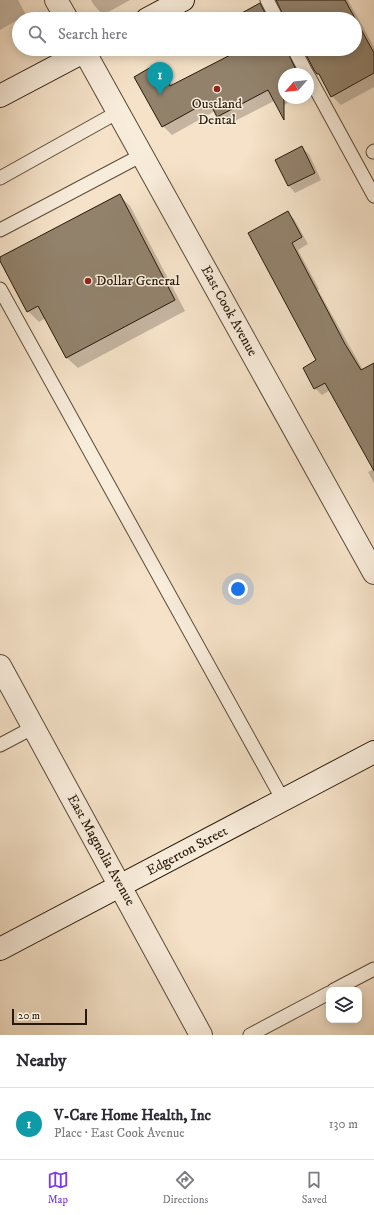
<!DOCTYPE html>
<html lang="en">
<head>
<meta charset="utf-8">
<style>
	:root { --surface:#fff; --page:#f2f2f3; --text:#2b2b33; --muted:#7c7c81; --line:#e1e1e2; --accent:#7c3aed }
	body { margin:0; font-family:"IM FELL DW Pica",serif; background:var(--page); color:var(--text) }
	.controls { position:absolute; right:12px; bottom:12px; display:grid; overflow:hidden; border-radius:8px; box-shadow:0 2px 10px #0003 }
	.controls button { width:36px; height:36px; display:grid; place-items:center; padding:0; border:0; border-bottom:1px solid var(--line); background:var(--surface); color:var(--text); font:20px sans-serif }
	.compass { position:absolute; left:278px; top:68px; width:36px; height:36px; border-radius:50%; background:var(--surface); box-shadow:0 2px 10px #0003; rotate:242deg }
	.scale { position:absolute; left:12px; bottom:10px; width:75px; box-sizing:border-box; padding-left:4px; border:2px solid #261909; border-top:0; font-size:11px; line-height:14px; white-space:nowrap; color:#261909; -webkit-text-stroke:3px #f8ecdb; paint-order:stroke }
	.you { position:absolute; left:238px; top:589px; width:14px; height:14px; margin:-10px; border:3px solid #fff; border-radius:50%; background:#1a73e8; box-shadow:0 0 0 6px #1a73e833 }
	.badge { display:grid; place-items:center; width:26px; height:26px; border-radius:50%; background:var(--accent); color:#fff; font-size:13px; font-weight:700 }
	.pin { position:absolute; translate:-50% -33px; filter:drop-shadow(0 1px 2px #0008) }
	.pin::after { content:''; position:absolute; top:21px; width:14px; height:12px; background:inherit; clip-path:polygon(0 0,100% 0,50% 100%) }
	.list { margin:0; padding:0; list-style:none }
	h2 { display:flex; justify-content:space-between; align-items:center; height:52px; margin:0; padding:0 16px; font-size:17px }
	h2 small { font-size:13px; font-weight:400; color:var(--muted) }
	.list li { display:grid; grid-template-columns:26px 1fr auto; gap:12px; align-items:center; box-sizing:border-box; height:72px; padding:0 16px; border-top:1px solid var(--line) }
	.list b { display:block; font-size:15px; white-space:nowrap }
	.list p { margin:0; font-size:13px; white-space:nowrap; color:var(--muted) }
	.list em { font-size:13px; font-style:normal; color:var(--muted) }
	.icon { flex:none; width:22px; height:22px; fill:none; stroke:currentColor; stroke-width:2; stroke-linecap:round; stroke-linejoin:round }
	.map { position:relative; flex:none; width:374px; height:1035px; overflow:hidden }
	.search { position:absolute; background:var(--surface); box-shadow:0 2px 10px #0003; left:12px; right:12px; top:12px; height:44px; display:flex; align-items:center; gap:10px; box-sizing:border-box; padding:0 14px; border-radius:22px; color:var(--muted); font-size:15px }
	.sheet { height:124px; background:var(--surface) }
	nav { display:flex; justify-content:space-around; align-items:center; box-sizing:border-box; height:56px; border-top:1px solid var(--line); background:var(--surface); font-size:11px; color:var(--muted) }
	nav a { display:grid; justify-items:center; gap:2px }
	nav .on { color:var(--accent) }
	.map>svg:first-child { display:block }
	.shadow { fill:#0003 }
	.building { fill:#92826c; stroke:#261909 }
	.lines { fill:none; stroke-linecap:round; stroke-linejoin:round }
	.lane-casing { stroke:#5a4b39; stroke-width:15 }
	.street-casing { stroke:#5a4b39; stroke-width:24 }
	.secondary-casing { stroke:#261909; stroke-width:24 }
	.lane { stroke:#f8ecdb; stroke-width:13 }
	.street { stroke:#f8ecdb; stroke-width:22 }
	.secondary { stroke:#f8ecdb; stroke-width:22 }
	.poi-dot { fill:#8f2418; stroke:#f8ecdb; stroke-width:1.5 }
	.labels { text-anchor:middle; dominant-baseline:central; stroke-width:3; stroke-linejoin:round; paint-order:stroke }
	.poi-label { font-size:14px; fill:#261909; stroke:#f8ecdb }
	.street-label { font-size:14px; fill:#261909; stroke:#f8ecdb }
</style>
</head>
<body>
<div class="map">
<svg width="374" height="1035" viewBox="0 0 374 1035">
	<rect width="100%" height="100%" fill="#f5e2c8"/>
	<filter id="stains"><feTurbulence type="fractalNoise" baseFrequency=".005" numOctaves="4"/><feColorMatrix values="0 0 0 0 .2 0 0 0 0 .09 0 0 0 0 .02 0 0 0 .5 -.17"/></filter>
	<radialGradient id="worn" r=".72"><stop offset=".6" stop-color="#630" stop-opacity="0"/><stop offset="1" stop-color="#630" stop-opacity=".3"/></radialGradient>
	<g class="shadow">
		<polygon points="0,0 18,0 26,15 0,30"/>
		<polygon points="91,0 130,0 103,15 94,5"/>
		<polygon points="277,0 348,0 374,47 374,87 341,105 332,96 323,80 315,69 305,51 300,50 302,74 284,74 284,98 298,98 282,106 276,100 227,125 218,116 215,111 172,135 163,126 157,64 166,73 173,86 244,49 355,49 355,19 286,19"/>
		<polygon points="260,5 272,19 233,19"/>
		<polygon points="302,148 309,154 321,180 295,193 289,186 276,161"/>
		<polygon points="120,196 130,206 185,311 78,368 67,358 46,318 39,322 28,311 0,258"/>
		<polygon points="287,212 294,219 308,244 298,250 319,289 318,290 363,370 374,370 374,483 368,472 374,469 330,390 322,395 315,388 304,368 317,361 249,233"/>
	</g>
	<g class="building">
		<polygon points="276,0 345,0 374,53 374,73 331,97 319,74 317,74 314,70 303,49 355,49 355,19 285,19"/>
		<polygon points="260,3 268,19 231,19"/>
		<polygon points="242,49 286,49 298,74 284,74 284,120 268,90 217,117 209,101 162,127 134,77 158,63 170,86"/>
		<polygon points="302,146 315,173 288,186 275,160"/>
		<polygon points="120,194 175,300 66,358 38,306 27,312 0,261 0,257"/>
		<polygon points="288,211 302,237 292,243 345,344 361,370 374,363 374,471 325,383 314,389 303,368 316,360 248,233"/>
	</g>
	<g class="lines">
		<g class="lane-casing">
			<g id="lane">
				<polyline points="267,0 277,19"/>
				<polyline points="294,49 307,74"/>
				<polyline points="308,75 374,196"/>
				<polyline points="373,152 374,151"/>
				<polyline points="0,178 118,112"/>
				<polyline points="0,230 142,155"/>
				<polyline points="0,289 283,800"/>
				<polyline points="0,745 34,727"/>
				<polyline points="334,990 374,969"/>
				<polyline points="250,1035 329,993"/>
			</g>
		</g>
		<g class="street-casing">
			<g id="street">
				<polyline points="56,0 67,19"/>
				<polyline points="83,49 374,573"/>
				<polyline points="0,666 201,1035"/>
			</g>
		</g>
		<g class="secondary-casing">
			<g id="secondary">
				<polyline points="147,19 183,0"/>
				<polyline points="0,96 89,49"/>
				<polyline points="0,949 374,752"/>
			</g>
		</g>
		<use href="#lane" class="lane"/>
		<use href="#street" class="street"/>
		<use href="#secondary" class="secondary"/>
	</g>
	<g class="poi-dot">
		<circle cx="217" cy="89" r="4"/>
		<circle cx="88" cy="281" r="4"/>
	</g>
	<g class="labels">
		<g class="poi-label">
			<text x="217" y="104">Oustland<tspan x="217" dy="16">Dental</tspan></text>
			<text x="96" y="281" text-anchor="start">Dollar General</text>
		</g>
		<g class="street-label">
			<text transform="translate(229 311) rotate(61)">East Cook Avenue</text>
			<text transform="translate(101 850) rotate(61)">East Magnolia Avenue</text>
			<text transform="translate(187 851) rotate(-28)">Edgerton Street</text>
		</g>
	</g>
	<rect width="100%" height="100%" filter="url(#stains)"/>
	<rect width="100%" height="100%" fill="url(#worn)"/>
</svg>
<div class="controls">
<button><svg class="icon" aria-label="layers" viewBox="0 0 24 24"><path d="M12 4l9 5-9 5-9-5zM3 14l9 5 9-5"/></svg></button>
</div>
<svg class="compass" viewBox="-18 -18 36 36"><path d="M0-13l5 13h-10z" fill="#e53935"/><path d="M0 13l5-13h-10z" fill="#7c7c81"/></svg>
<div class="scale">20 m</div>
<div class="you"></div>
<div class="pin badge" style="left:160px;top:95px;background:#0f9aa8">1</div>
<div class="search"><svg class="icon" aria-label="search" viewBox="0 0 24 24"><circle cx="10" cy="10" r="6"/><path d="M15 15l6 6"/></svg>Search here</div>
</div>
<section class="sheet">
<h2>Nearby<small></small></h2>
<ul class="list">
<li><span class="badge" style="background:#0f9aa8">1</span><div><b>V-Care Home Health, Inc</b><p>Place · East Cook Avenue</p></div><em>130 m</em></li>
</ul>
</section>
<nav>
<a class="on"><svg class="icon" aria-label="map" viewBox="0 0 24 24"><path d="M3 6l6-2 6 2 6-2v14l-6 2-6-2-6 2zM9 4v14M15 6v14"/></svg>Map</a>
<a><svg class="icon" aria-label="directions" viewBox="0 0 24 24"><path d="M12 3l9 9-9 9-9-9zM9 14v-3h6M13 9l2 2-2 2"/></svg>Directions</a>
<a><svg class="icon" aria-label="saved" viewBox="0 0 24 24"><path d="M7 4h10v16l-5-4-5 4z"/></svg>Saved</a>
</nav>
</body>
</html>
